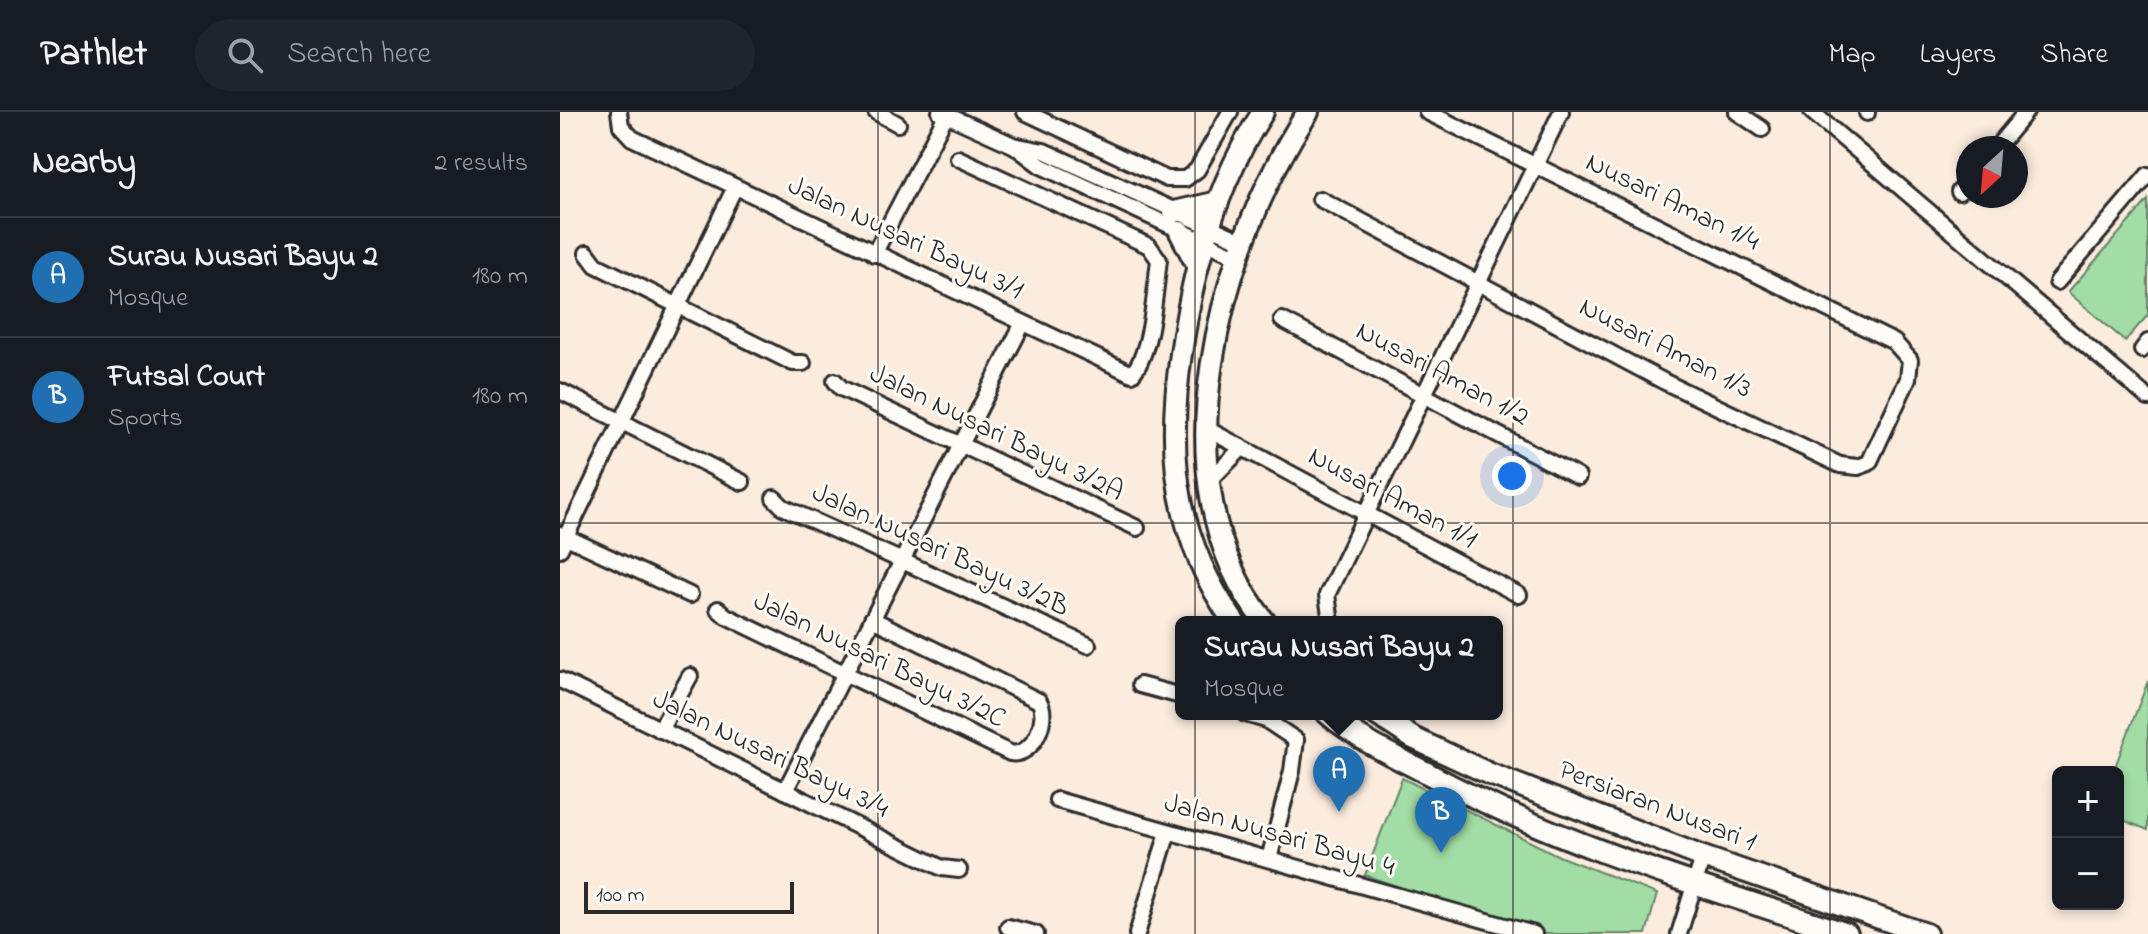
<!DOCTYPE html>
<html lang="en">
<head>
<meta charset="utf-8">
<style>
	:root { --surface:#171b24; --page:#20242c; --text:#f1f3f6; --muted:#9ea1a6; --line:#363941; --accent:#1f6fb2 }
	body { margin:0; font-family:"Indie Flower",sans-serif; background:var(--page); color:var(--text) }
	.controls { position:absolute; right:24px; bottom:24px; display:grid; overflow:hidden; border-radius:12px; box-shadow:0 4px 12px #0003 }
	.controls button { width:72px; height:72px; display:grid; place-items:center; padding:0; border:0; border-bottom:2px solid var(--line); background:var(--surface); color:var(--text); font:40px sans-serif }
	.compass { position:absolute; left:1396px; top:24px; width:72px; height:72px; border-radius:50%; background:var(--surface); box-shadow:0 4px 12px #0003; rotate:206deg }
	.scale { position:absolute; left:24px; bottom:20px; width:210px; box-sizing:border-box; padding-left:8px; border:4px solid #2b2b2b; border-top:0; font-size:22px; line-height:28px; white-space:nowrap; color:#2b2b2b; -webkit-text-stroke:6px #fdfcf7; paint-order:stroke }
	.you { position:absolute; left:952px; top:364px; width:28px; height:28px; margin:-20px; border:6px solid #fff; border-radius:50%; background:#1a73e8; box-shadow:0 0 0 12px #1a73e833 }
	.badge { display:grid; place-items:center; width:52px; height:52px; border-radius:50%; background:var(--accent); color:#fff; font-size:26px; font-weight:700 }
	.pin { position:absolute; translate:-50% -66px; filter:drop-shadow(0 2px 4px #0008) }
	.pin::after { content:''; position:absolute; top:42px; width:28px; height:24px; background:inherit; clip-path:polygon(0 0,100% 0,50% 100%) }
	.popup { position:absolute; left:615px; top:504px; width:328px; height:104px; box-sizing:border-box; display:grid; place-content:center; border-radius:12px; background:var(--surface); filter:drop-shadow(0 2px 6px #0005); font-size:26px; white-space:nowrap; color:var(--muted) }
	.popup b { font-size:30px; color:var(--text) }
	.popup::after { content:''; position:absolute; left:50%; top:100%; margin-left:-16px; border:16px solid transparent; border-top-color:var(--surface) }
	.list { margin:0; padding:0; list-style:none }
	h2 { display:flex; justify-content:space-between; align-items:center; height:104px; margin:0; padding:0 32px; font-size:34px }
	h2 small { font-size:26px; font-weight:400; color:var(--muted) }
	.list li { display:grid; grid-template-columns:52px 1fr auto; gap:24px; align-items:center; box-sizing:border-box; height:120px; padding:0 32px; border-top:2px solid var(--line) }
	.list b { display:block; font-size:30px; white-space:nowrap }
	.list p { margin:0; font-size:26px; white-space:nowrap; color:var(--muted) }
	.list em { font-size:26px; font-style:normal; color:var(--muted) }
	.icon { flex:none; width:44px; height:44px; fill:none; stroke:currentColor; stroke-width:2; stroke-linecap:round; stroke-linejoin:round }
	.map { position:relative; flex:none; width:1588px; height:822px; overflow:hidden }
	header { display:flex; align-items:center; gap:48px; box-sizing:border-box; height:112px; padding:0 40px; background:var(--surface); border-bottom:2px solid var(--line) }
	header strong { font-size:38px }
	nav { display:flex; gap:44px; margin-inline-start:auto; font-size:28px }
	.search { width:560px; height:72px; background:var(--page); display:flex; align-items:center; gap:20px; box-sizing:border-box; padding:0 28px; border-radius:44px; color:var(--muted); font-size:30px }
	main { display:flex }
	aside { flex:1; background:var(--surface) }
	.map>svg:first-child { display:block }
	.green { fill:#a1dda4; stroke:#668468; stroke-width:2 }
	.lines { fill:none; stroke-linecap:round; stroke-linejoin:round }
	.minor-casing { stroke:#2b2b2b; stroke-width:20 }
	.secondary-casing { stroke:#2b2b2b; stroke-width:26 }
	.minor { stroke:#fdfcf7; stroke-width:14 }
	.secondary { stroke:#fdfcf7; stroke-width:20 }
	.grid { fill:none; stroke:#2b2b2b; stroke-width:2; stroke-opacity:0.55 }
	.labels { text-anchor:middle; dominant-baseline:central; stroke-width:6; stroke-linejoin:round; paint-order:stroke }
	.street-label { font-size:28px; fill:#2b2b2b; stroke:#fdfcf7 }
</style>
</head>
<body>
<header>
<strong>Pathlet</strong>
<div class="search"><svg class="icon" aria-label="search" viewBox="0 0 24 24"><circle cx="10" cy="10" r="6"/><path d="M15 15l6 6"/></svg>Search here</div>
<nav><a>Map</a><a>Layers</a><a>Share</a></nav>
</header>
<main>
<aside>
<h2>Nearby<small>2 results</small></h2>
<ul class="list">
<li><span class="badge">A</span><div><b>Surau Nusari Bayu 2</b><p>Mosque</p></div><em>180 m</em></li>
<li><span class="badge">B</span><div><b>Futsal Court</b><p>Sports</p></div><em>180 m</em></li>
</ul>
</aside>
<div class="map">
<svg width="1588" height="822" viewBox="0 0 1588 822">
	<rect width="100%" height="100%" fill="#fbecde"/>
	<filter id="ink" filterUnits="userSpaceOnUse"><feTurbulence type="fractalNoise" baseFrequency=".0125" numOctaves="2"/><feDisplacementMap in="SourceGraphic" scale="16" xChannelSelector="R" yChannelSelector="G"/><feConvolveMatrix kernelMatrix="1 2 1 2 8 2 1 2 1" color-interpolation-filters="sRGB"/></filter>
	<g filter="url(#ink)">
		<g class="green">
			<polygon points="1588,88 1588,203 1565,229 1508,180"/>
			<polygon points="1588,569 1588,718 1558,706 1558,660 1553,660"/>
			<polygon points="842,666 1001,745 1097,782 1086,822 972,822 805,763"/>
		</g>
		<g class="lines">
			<g class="minor-casing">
				<g id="minor">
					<path d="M59 0 61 14 72 26 572 262C592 241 595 177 599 148L589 134 398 46"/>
					<polyline points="316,0 338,12"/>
					<polyline points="380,0 453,33 484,39 684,130"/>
					<polyline points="465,0 607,67 625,67 637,58 670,0"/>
					<polyline points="1177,0 1202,17"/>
					<polyline points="1252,0 1588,286"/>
					<polyline points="1307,1 1307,0"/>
					<polyline points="456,35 481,54 678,145"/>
					<polyline points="1436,36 1466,0"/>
					<polyline points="1399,80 1408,70"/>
					<polyline points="760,87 1105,270 1280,353 1298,355 1309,351 1348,267 1350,248 1334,230 867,0"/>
					<polyline points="27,141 36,153 233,251 243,251"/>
					<polyline points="314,142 386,3"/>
					<polyline points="1497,170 1588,63"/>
					<polyline points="722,208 1018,365"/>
					<polyline points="1582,238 1588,230"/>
					<polyline points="275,269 281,276 577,416"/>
					<polyline points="0,279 182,370"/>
					<polyline points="647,317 959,483"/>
					<polyline points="648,370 681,337"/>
					<polyline points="214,386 223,395 528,533"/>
					<polyline points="0,422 130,483"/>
					<polyline points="0,437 175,75"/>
					<path d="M158 497 166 504 450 641C473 646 490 606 479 589L312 507"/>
					<polyline points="771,510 767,483 1001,0"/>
					<polyline points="0,568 382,756 399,758"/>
					<polyline points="580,573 621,584"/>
					<polyline points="685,602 706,608 736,628 732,659 709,747"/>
					<polyline points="100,618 130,564"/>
					<polyline points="225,679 463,211"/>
					<polyline points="497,688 974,822"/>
					<polyline points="448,815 476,822"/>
					<polyline points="577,822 608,720"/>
					<polyline points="1119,822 1143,745"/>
				</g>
			</g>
			<g class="secondary-casing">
				<g id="secondary">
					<polyline points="614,100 658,90"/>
					<polyline points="620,120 637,153"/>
					<path d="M674 510C604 411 607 313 628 199 641 129 664 60 703 0"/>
					<path d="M705 510C593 373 660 133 748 0"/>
					<path d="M768 602C797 627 833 644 867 661 1000 733 1144 775 1287 822"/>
					<polyline points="816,602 853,626 930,662 1143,745 1366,822"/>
				</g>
			</g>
			<use href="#minor" class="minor"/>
			<use href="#secondary" class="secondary"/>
		</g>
	</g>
	<path class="grid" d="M318 0V822M635 0V822M953 0V822M1270 0V822M0 411H1588"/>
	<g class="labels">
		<g class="street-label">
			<text transform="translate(1112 91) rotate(26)">Nusari Aman 1/4</text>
			<text transform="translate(345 127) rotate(25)">Jalan Nusari Bayu 3/1</text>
			<text transform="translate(1105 237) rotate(27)">Nusari Aman 1/3</text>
			<text transform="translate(882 263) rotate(28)">Nusari Aman 1/2</text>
			<text transform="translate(436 322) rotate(26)">Jalan Nusari Bayu 3/2A</text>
			<text transform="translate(832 387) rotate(28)">Nusari Aman 1/1</text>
			<text transform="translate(380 439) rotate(25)">Jalan Nusari Bayu 3/2B</text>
			<text transform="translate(319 549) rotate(26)">Jalan Nusari Bayu 3/2C</text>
			<text transform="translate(210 643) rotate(26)">Jalan Nusari Bayu 3/4</text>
			<text transform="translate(1097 695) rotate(21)">Persiaran Nusari 1</text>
			<text transform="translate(719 724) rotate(16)">Jalan Nusari Bayu 4</text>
		</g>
	</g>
</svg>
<div class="controls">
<button>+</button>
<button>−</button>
</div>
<svg class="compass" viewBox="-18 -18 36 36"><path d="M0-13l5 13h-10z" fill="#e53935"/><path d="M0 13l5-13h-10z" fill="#9ea1a6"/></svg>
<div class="scale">100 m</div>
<div class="you"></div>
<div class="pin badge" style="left:779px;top:700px">A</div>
<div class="popup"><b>Surau Nusari Bayu 2</b>Mosque</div>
<div class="pin badge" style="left:881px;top:741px">B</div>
</div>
</main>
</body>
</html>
